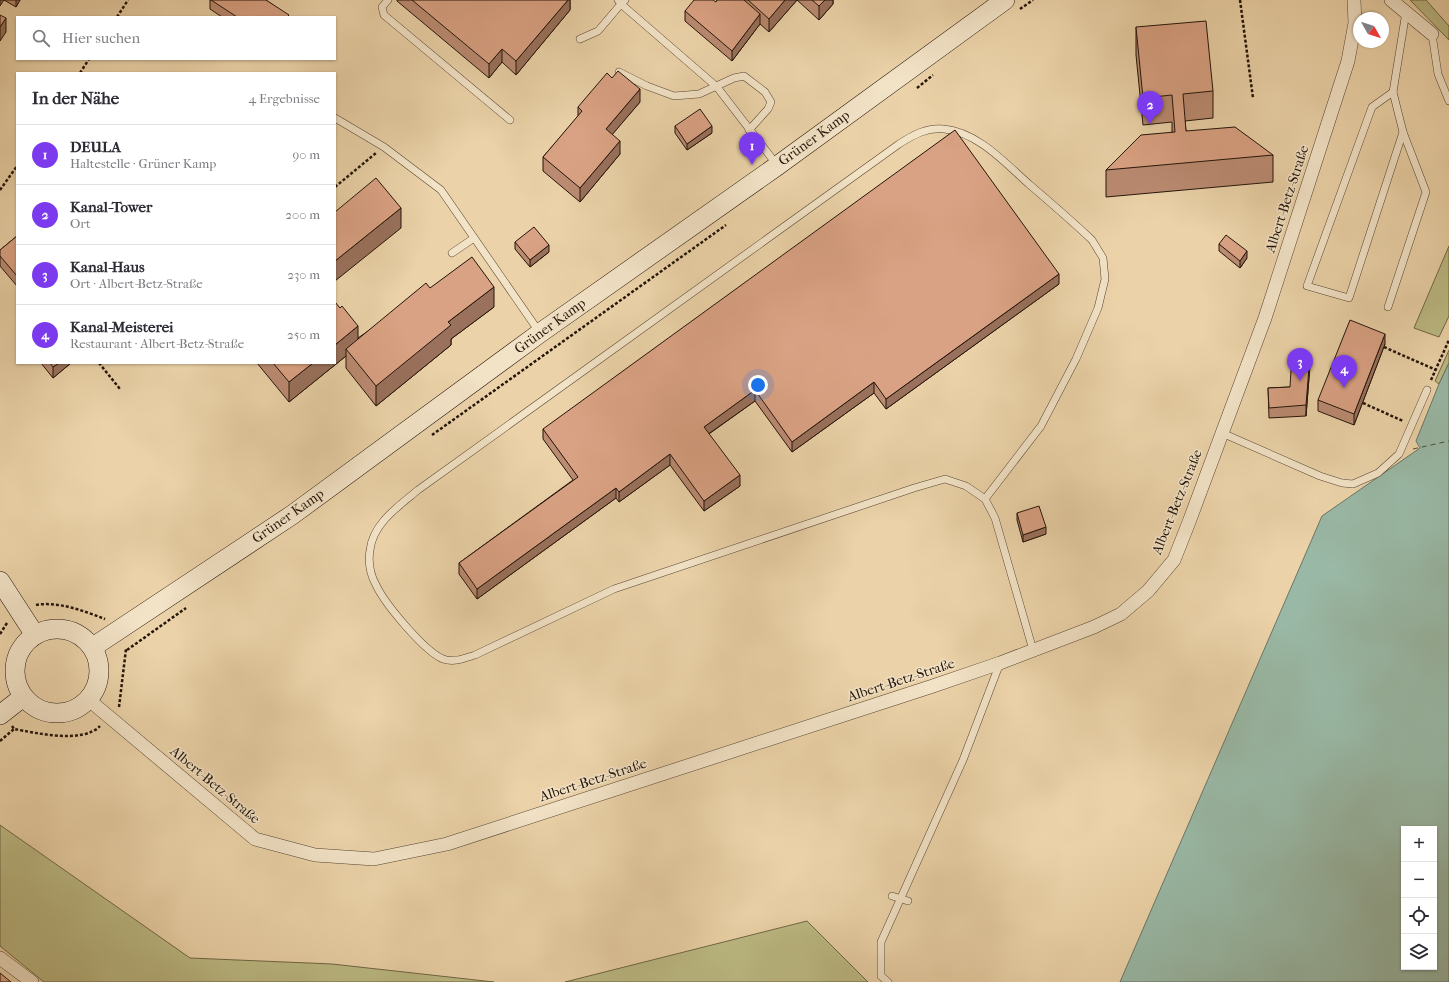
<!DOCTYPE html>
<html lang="de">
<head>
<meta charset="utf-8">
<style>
	:root { --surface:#fff; --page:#f7f7f7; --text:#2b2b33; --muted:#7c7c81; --line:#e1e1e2; --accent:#7c3aed }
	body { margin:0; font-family:"IM FELL French Canon",serif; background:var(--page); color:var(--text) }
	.controls { position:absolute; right:12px; bottom:12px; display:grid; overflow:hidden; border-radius:0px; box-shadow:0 1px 3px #0004 }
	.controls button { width:36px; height:36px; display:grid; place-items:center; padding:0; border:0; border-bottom:1px solid var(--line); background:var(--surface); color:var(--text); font:20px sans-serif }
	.compass { position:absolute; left:1353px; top:12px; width:36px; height:36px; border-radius:50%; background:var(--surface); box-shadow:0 1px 3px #0004; rotate:129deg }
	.you { position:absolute; left:758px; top:385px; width:14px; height:14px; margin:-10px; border:3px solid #fff; border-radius:50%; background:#1a73e8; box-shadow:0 0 0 6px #1a73e833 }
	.badge { display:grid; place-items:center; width:26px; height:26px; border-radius:50%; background:var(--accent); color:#fff; font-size:13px; font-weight:700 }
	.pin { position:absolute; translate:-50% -33px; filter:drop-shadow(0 1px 2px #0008) }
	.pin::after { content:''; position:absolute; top:21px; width:14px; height:12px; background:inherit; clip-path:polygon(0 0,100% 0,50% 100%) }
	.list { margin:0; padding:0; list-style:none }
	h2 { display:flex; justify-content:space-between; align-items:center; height:52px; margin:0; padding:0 16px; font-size:17px }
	h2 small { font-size:13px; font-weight:400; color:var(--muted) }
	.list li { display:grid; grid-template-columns:26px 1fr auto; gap:12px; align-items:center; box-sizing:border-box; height:60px; padding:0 16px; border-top:1px solid var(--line) }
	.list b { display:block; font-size:15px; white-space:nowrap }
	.list p { margin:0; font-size:13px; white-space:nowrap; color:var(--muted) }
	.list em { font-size:13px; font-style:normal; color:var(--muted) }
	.icon { flex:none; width:22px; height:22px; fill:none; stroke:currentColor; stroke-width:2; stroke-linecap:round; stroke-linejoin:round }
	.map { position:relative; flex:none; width:1449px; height:982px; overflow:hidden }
	.search { position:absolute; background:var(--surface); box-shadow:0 1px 3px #0004; left:16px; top:16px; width:320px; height:44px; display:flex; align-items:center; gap:10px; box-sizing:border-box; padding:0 14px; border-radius:0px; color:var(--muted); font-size:15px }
	.panel { position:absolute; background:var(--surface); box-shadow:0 1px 3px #0004; left:16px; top:72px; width:320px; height:292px; border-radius:0px }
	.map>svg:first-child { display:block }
	.green { fill:#bcba84; stroke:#706746 }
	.water { fill:#99b8a5; stroke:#6a7667; fill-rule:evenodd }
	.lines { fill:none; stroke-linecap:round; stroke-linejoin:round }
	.ferry { stroke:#4c4d40; stroke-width:1; stroke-dasharray:5 4; stroke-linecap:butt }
	.lane-casing { stroke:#554431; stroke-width:8 }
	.street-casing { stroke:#554431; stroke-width:14 }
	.secondary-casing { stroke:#231409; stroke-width:20 }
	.path { stroke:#231409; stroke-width:2.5; stroke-dasharray:3 2; stroke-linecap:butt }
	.lane { stroke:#f2e2c6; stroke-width:7 }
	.street { stroke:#f2e2c6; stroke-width:13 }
	.secondary { stroke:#f2e2c6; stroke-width:19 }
	.wall { fill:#bb8b72; stroke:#231409 }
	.shaded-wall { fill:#99715c; stroke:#231409 }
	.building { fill:#daa284; stroke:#231409 }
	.labels { text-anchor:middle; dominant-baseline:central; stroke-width:3; stroke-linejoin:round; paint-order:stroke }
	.street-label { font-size:14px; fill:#231409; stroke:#f2e2c6 }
</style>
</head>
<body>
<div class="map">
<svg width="1449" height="982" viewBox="0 0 1449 982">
	<rect width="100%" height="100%" fill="#ebd2a8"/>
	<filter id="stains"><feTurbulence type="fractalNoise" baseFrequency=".005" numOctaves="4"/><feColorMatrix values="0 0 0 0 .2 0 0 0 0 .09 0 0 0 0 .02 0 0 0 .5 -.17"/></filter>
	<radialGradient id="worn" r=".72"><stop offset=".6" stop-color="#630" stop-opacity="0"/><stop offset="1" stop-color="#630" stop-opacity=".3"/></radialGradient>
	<g class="green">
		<polygon points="1410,0 1426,0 1449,26 1449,40"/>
		<polygon points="1449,246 1449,316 1439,337 1414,328"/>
		<polygon points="1449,350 1449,363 1439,384 1435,381"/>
		<polygon points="0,825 190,958 332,964 494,982 44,982 0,946"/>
		<polygon points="807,921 868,982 565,982"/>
	</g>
	<path class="water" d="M1449 363V982H1120L1322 516 1420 448 1416 441 1439 384ZM1404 829H1434V967H1404Z"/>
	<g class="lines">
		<polyline class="ferry" points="1413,449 1449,441"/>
		<g class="lane-casing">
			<g id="lane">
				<polyline points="388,0 382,7 384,15 510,120"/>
				<polyline points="625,0 621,4 717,87 777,165"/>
				<polyline points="1432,34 1438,74 1449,101"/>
				<polyline points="580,39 598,31 621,4 618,0"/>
				<polyline points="619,72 647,86 674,96 699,94 734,78 744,76 765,92 771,102 768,109 749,130"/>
				<polyline points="335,118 384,147 441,190 540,333"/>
				<polyline points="1403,132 1349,298 1307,286 1372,107 1393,92 1406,12"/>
				<polyline points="452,253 474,238"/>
				<polyline points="1388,307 1426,192 1403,132 1393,92"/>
				<polyline points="1222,433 1320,476 1342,483 1353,484 1378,473 1399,454 1427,390"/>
				<path d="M985 499 1041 426 1076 359 1098 308 1105 279 1103 258 1092 240C1072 221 1051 203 1030 185 1006 164 978 132 944 129 927 127 913 135 899 144L418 490C399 506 373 523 370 550 368 562 370 574 376 585 385 604 424 651 443 659 454 663 465 658 475 655L614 589 914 488 945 479 966 486 985 499 995 518 1033 650"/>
				<polyline points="892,896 908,901"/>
				<polyline points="888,982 881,976 881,942 963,760 1000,663"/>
			</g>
		</g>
		<g class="street-casing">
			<g id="street">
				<polyline points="1391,0 1432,34"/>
				<polyline points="89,700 255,839 315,855 374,859 447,844 933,686 1000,663 1094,627 1121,614 1148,591 1174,560 1189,522 1265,318 1348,61 1355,23 1354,0"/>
				<polyline points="0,958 32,982"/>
			</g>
		</g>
		<g class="secondary-casing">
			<g id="secondary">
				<polyline points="0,581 35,635"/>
				<circle cx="57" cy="671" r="42"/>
				<polyline points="93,647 292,515 540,333 777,166 1005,0"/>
				<polyline points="0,715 23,697"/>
			</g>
		</g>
		<g class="path">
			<polyline points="1240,0 1253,98"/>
			<polyline points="1020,9 1033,0"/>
			<polyline points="117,17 128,0"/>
			<polyline points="80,73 89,59"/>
			<polyline points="917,88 933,75"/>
			<polyline points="335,187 376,153"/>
			<polyline points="0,190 17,166"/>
			<polyline points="1384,347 1436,370"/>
			<polyline points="99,363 120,389"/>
			<polyline points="1431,380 1449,340"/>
			<polyline points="1363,403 1403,421"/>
			<polyline points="432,435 726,225"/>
			<path d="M36 605C58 601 84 611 105 619"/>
			<polyline points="0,634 7,623"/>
			<polyline points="127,650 186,608"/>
			<polyline points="119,707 126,649"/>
			<path d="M12 726 14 729C36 733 83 744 100 726"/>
			<polyline points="0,741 14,729"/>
		</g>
		<use href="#lane" class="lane"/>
		<use href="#street" class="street"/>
		<use href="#secondary" class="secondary"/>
	</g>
	<g class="wall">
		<polygon points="4,0 20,0 16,7"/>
		<polygon points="210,0 266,0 289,17 222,17 210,9"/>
		<polygon points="397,0 570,0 570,10 516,75 502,62 489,78 397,1"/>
		<polygon points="717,0 833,0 833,4 819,20 797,0 769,32 760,24 732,61 685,21 685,11 716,2"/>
		<polygon points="1136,27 1213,91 1213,118 1185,121 1186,131 1273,155 1273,182 1106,197 1106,170 1172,132 1172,122 1143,125 1136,55"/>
		<polygon points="640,102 612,134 620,154 580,202 543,171 543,157 578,117 578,107"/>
		<polygon points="675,126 712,133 687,150 675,133"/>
		<polygon points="17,236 17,286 0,266 0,250"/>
		<polygon points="515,242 549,252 530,267 515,249"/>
		<polygon points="1219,244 1247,258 1240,268 1219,251"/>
		<polygon points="1059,284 886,409 874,393 792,452 755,401 709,434 740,486 704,511 670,465 619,502 616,498 477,599 459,574 459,563 573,480 543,439 543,429"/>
		<polygon points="430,288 494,307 451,339 451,345 376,406 346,368 346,356 289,402 257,363 335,363 335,302 358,338"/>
		<polygon points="1385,344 1354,425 1318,411 1318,400"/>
		<polygon points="41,363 71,363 53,378"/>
		<polygon points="1310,365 1306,416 1269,418 1268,388 1290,387"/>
		<polygon points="1017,513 1046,534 1023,542 1017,520"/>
	</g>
	<g class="shaded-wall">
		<polygon points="0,0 4,0 0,6"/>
		<polygon points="16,0 20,0 16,7"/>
		<polygon points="568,0 570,0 570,10 516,75 516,61"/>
		<polygon points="785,0 797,0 769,32 769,19"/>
		<polygon points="825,0 833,0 833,4 819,20 819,6"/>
		<polygon points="760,14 760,24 732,61 732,51"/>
		<polygon points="6,18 6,32 0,41 0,27"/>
		<polygon points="502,49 502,62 489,78 489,64"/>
		<polygon points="640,89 640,102 606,142 606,129"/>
		<polygon points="712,126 712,133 687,150 687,144"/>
		<polygon points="620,141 620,154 580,202 580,188"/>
		<polygon points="401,208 401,228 335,281 335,261"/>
		<polygon points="549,245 549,252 530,267 530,260"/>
		<polygon points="1247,251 1247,258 1240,268 1240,261"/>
		<polygon points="1059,274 1059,284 886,409 886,399"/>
		<polygon points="494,287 494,307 451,339 451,345 376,406 376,386 448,322"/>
		<polygon points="358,326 358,346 346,349 346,356 289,402 289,382 313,363 335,363 335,345"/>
		<polygon points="1385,334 1385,344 1354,425 1354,414"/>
		<polygon points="1310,355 1310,365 1306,416 1306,405"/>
		<polygon points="59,363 71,363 53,378 53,367"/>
		<polygon points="874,382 874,393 792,452 792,442"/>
		<polygon points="755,390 755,401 704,437 704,427"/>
		<polygon points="670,454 670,465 619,502 619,492"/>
		<polygon points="740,475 740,486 704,511 704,501"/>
		<polygon points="616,488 616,498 477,599 477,589"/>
		<polygon points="1046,527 1046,534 1023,542 1023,535"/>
	</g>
	<g class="building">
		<polygon points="211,0 266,0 289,15 287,17 237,17"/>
		<polygon points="412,0 568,0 516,61 502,49 489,64"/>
		<polygon points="694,0 713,0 716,2 717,0 744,0 760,14 732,51 685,11"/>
		<polygon points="748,0 785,0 769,19"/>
		<polygon points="812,0 825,0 819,6"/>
		<polygon points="0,15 6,18 0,27"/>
		<polygon points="1206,21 1213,91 1183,94 1186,131 1235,127 1273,155 1106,170 1141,135 1175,132 1172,95 1143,98 1136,27"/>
		<polygon points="618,71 640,89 606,129 620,141 580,188 543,157 582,111 578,107 607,73 612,78"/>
		<polygon points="700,109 712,126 687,144 675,126"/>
		<polygon points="955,130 1059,274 886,399 874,382 792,442 755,390 704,427 740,475 704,501 670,454 619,492 616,488 477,589 459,563 578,477 543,429"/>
		<polygon points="376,178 401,208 335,261 335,212"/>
		<polygon points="534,227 549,245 530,260 515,242"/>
		<polygon points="1226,235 1247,251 1240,261 1219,244"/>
		<polygon points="17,236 17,276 0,256 0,250"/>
		<polygon points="472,257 494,287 448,322 451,325 376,386 346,349 426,283 430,288"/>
		<polygon points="335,302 340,308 342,306 358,326 335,345"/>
		<polygon points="1350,320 1385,334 1354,414 1318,400"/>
		<polygon points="1292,354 1310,355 1306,405 1269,408 1268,388 1290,387"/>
		<polygon points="50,363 59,363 53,367"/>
		<polygon points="273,363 313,363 289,382"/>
		<polygon points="1039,506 1046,527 1023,535 1017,513"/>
		<polygon points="0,973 11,982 0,982"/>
	</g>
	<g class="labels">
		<g class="street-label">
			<text transform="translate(814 138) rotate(-36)">Grüner Kamp</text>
			<text transform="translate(1287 199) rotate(-72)">Albert-Betz-Straße</text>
			<text transform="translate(550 326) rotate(-36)">Grüner Kamp</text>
			<text transform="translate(1177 502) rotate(-68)">Albert-Betz-Straße</text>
			<text transform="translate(288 516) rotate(-35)">Grüner Kamp</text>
			<text transform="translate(901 680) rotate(-18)">Albert-Betz-Straße</text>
			<text transform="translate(593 780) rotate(-18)">Albert-Betz-Straße</text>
			<text transform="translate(215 785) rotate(40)">Albert-Betz-Straße</text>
		</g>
	</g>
	<rect width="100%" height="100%" filter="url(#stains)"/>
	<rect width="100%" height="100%" fill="url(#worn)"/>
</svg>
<div class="controls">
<button>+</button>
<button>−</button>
<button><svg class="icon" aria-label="locate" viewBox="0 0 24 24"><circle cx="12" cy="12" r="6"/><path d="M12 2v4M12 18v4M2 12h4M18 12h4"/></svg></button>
<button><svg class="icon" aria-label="layers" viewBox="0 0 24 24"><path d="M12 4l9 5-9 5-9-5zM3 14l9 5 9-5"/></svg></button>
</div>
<svg class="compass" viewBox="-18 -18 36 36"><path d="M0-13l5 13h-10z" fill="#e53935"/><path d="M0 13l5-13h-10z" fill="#7c7c81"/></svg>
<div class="you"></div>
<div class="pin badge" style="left:752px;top:165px">1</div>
<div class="pin badge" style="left:1150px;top:124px">2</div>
<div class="pin badge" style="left:1300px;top:381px">3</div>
<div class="pin badge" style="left:1344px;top:388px">4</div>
<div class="search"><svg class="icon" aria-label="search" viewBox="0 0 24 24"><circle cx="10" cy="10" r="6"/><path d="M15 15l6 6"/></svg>Hier suchen</div>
<section class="panel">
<h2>In der Nähe<small>4 Ergebnisse</small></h2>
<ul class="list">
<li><span class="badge">1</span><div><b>DEULA</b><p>Haltestelle · Grüner Kamp</p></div><em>90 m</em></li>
<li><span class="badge">2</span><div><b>Kanal-Tower</b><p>Ort</p></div><em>200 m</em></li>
<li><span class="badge">3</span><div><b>Kanal-Haus</b><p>Ort · Albert-Betz-Straße</p></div><em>230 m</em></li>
<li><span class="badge">4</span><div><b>Kanal-Meisterei</b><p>Restaurant · Albert-Betz-Straße</p></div><em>250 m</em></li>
</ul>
</section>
</div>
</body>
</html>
